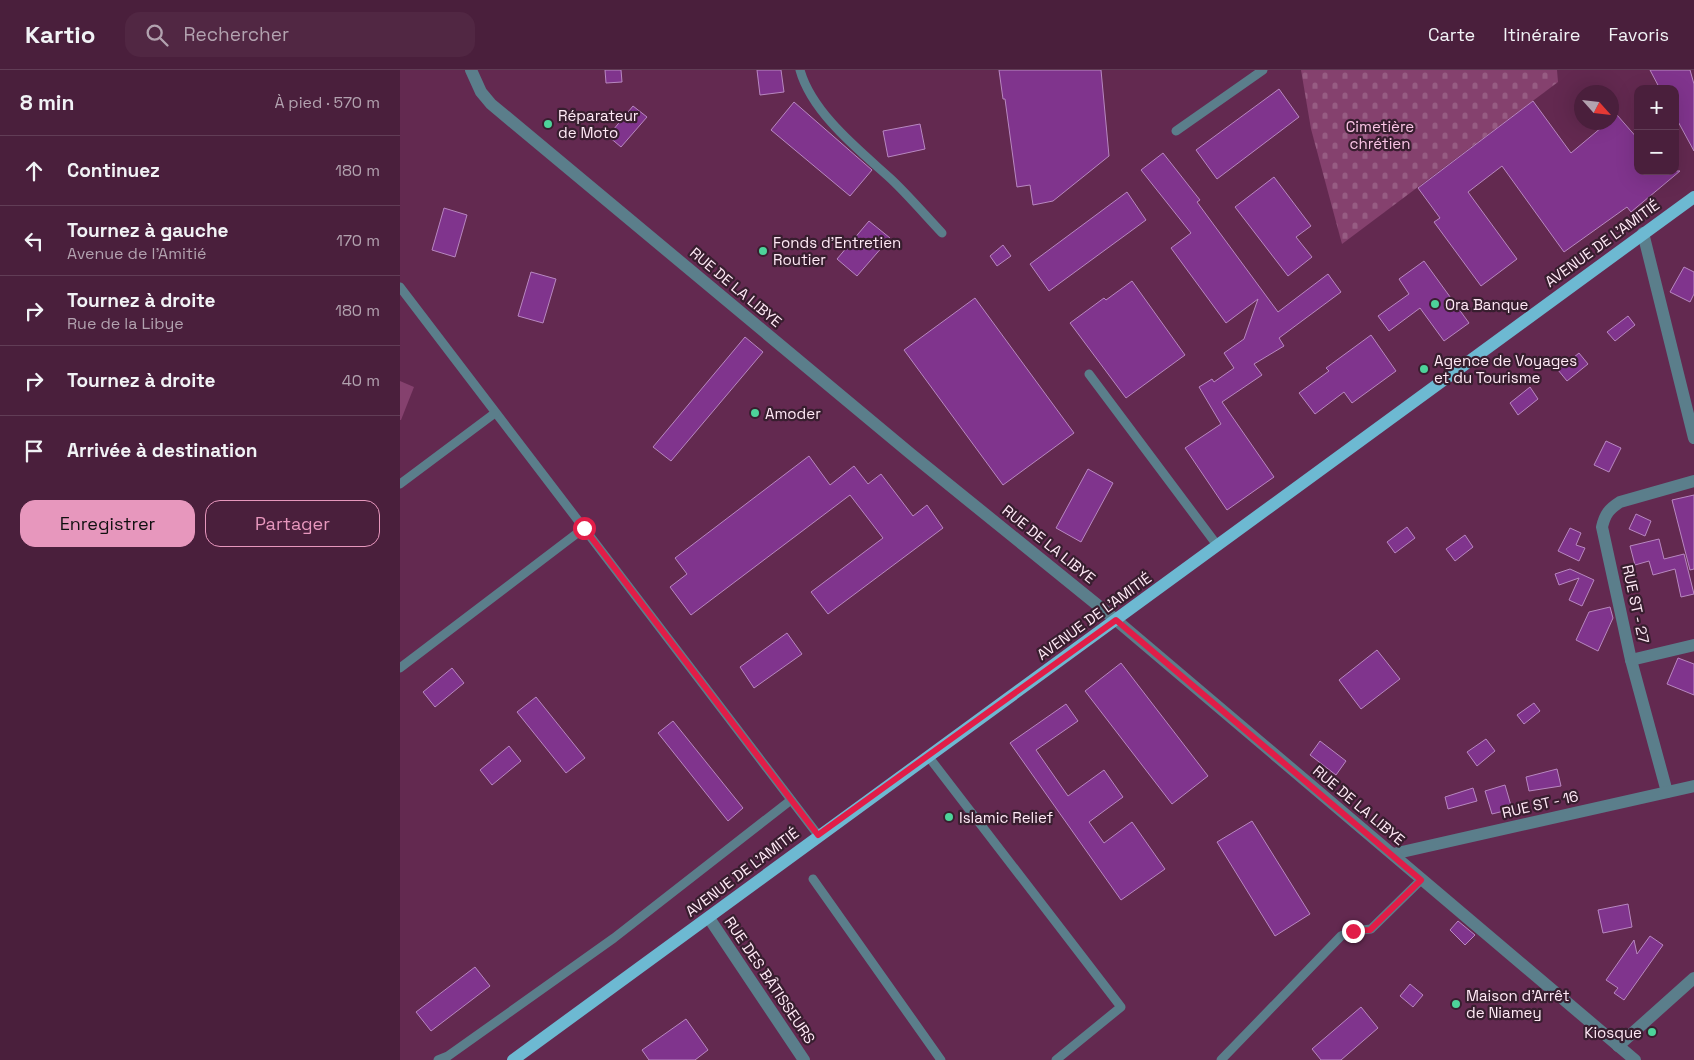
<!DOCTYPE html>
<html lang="fr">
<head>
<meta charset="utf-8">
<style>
	:root { --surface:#4a1f3c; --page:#512743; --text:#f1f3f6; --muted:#b2a2af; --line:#613d56; --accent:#e797bd }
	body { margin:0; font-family:"Space Grotesk",sans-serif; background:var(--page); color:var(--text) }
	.controls { position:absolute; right:15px; top:15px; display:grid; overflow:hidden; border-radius:10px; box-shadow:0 5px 20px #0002 }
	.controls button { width:45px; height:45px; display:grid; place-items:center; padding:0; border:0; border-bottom:1px solid var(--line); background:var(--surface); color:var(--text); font:25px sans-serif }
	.compass { position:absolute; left:1174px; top:15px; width:45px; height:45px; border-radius:50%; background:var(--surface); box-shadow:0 5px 20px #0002; rotate:117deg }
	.stop { position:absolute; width:15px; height:15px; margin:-11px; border:4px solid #e11d48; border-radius:50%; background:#fff }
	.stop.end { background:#e11d48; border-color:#fff; box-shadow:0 1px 5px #0008 }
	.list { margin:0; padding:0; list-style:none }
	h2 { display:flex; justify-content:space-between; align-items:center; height:65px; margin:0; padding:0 20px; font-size:21px }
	h2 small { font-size:16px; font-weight:400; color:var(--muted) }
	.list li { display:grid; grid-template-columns:32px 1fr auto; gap:15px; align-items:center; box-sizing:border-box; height:70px; padding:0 20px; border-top:1px solid var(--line) }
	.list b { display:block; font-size:19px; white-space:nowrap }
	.list p { margin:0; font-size:16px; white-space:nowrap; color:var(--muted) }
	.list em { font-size:16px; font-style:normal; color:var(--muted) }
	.actions { display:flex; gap:10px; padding:15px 20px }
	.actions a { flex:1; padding:11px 0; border:1px solid var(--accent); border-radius:15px; text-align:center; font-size:18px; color:var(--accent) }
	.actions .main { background:var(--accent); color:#111 }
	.icon { flex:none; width:28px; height:28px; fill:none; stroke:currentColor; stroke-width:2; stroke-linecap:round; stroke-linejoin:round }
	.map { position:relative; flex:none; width:1294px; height:990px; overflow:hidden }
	header { display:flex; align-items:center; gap:30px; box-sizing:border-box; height:70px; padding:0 25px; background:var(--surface); border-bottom:1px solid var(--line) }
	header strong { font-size:24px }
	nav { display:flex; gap:28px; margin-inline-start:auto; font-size:18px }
	.search { width:350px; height:45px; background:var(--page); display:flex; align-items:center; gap:12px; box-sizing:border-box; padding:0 18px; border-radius:15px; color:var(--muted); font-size:19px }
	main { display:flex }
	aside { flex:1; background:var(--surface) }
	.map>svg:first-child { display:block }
	.grass { fill:#85416e }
	.cemetery { fill:url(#cemetery-stones) }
	.building { fill:#80348d; stroke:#b887c0 }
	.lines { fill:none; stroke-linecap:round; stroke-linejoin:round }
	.service { stroke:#5b7e8b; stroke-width:9 }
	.minor { stroke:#5b7e8b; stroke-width:12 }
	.tertiary { stroke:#5b7e8b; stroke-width:12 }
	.primary { stroke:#6db9d2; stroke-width:12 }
	.route { stroke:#e11d48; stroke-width:6 }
	.poi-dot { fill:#4dd39a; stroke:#381e2f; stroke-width:2 }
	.labels { text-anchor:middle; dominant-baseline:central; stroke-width:4.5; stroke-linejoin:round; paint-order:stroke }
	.poi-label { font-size:15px; fill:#ffe9f6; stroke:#381e2f; text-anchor:start }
	.park-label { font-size:15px; fill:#fbc5e6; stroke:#381e2f }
	.street-label { font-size:15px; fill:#ffe9f6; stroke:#381e2f }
</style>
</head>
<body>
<header>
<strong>Kartio</strong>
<div class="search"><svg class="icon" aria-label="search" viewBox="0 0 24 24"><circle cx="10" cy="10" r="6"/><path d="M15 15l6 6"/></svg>Rechercher</div>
<nav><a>Carte</a><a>Itinéraire</a><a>Favoris</a></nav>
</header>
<main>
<aside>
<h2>8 min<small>À pied · 570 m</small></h2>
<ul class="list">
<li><svg class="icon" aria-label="ahead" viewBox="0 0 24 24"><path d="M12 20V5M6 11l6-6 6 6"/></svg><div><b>Continuez</b></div><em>180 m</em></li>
<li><svg class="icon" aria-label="left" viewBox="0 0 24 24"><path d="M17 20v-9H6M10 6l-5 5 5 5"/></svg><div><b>Tournez à gauche</b><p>Avenue de l'Amitié</p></div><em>170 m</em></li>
<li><svg class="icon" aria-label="right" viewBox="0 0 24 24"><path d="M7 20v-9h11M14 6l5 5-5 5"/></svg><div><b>Tournez à droite</b><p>Rue de la Libye</p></div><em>180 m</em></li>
<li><svg class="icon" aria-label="right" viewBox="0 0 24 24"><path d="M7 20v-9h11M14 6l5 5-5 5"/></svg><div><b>Tournez à droite</b></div><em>40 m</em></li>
<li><svg class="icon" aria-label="arrive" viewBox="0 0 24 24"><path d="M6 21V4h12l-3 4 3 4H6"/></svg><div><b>Arrivée à destination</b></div></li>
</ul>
<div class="actions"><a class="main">Enregistrer</a><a>Partager</a></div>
</aside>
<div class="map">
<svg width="1294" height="990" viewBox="0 0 1294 990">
	<defs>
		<pattern id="cemetery-stones" width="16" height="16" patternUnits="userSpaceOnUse" patternTransform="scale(1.25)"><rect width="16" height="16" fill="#85416e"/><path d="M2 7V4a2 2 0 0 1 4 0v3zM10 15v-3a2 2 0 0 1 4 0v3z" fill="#975c83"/></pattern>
	</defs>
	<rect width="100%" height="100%" fill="#632950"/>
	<polygon class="grass" points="0,311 14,317 1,350 0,350"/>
	<polygon class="cemetery" points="901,0 1157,0 1158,12 942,174 911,59"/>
	<g class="building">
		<polygon points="205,0 221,0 222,12 206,13"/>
		<polygon points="357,0 381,0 384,22 360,25"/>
		<polygon points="599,0 701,0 709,86 653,131 633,135 630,115 617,117 605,29 603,29"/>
		<polygon points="1250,0 1290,0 1294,14 1294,81 1275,46 1275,19 1260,19"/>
		<polygon points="879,19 899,47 817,109 796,80"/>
		<polygon points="1133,31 1171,83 1208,52 1212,52 1217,45 1238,69 1238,101 1280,101 1231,142 1227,137 1164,182 1102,96 1068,122 1117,189 1081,216 1034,152 1040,148 1018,118"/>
		<polygon points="394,32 472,100 450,126 371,60"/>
		<polygon points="233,36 247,47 221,77 208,66"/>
		<polygon points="520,54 525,79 488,87 483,61"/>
		<polygon points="763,83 800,130 797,132 878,242 928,204 941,222 879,268 884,276 854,294 862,305 822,332 874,407 827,440 785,378 821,354 799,317 812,309 814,312 834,298 824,283 844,269 858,229 826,253 771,178 791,163 741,100"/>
		<polygon points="874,107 911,156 896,167 912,187 888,206 835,137"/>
		<polygon points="727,122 746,150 649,221 630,194"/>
		<polygon points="44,138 67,145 55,187 32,180"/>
		<polygon points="469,151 490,168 457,206 437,189"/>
		<polygon points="603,175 611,186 597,196 590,186"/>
		<polygon points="1024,191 1069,253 1044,271 1020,238 989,261 978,246 1009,224 999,209"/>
		<polygon points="1284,197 1294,202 1294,224 1290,232 1270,222"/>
		<polygon points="131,202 156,209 143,253 118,246"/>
		<polygon points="732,211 785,285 726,328 670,253 704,228 706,230"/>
		<polygon points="575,228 674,363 603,415 504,280"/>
		<polygon points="1228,246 1235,255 1215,271 1207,262"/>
		<polygon points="971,265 996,301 952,333 944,322 915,344 899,323 929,301 926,298"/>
		<polygon points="345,267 363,282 271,391 253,377"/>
		<polygon points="1179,283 1188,294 1167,311 1158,300"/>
		<polygon points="1130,317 1138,329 1118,345 1110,333"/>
		<polygon points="1206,371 1221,378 1209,402 1194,395"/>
		<polygon points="409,386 430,415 454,396 468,414 481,404 513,446 527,435 543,458 428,544 411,522 483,468 450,425 291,545 270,517 287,504 275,488"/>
		<polygon points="688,399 713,413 681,472 656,458"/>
		<polygon points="1294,425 1294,499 1290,500 1272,430"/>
		<polygon points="1236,444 1251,451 1245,466 1229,459"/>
		<polygon points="1007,457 1015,468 995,483 987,472"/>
		<polygon points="1170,458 1181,463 1176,475 1185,478 1179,491 1158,481"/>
		<polygon points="1065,465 1073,477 1055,491 1046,479"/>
		<polygon points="1259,469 1264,489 1284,484 1294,524 1281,527 1275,499 1253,505 1249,491 1235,495 1230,476"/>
		<polygon points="1170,499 1194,510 1182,536 1169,530 1179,508 1159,515 1155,504"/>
		<polygon points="1210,537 1213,548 1198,581 1176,570 1189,542"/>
		<polygon points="387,563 402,584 354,618 340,597"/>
		<polygon points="977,580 1000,609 961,639 939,610"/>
		<polygon points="1278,588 1294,594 1294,625 1267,614"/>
		<polygon points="721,593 808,706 772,734 685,621"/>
		<polygon points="52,598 64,613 35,637 23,622"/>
		<polygon points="136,627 185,688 166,703 117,642"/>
		<polygon points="1134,633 1140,641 1124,654 1117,645"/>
		<polygon points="666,634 678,651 636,680 668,726 704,700 723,727 689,752 704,773 732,752 765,799 721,830 610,673"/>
		<polygon points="273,651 343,738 328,751 258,663"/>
		<polygon points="1086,669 1095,681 1077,696 1067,682"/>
		<polygon points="920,671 946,691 936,705 910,685"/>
		<polygon points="109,676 121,691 92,715 80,700"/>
		<polygon points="1157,699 1161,716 1129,721 1126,707"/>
		<polygon points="1105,715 1112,739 1092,744 1085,721"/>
		<polygon points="1073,718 1077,731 1048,739 1045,727"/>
		<polygon points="852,751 910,844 875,866 817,772"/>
		<polygon points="1228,834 1232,857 1203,863 1198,840"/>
		<polygon points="1058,851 1075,865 1065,875 1050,860"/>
		<polygon points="1250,866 1263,875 1224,930 1214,923 1218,918 1206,910 1234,870 1237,884"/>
		<polygon points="75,897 90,916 31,961 16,942"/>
		<polygon points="1010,914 1023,925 1013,937 1000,926"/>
		<polygon points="961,937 978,958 941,990 921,990 912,979"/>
		<polygon points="286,949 308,980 295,990 249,990 242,980"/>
	</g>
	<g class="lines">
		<g class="service">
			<path d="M400 0C412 43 459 80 491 109 509 126 525 145 542 163"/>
			<polyline points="776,61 863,0"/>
			<polyline points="0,217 418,765"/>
			<polyline points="689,304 817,475"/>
			<polyline points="0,414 95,343"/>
			<polyline points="0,598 184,458"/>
			<polyline points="528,686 721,937 656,990"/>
			<polyline points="413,809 541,990"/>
			<polyline points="38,990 48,986 214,868 391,730"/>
			<polyline points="821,990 941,866 953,861 971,859 1021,810"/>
		</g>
		<g class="minor">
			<polyline points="1243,163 1294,368"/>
			<polyline points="1231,590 1294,575"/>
			<path d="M1267 722 1231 590 1202 457C1205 444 1209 439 1220 432L1294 411"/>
			<polyline points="993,784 1294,716"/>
		</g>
		<g class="tertiary">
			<polyline points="71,0 81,22 91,34 511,384 716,550 1235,990"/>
			<polyline points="309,848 404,990"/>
			<polyline points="1218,976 1294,908"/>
		</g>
		<polyline class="primary" points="113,990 1294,127"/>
	</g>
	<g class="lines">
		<polyline class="route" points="184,458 418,765 716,550 1021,810 970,860 953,861"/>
	</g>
	<g class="poi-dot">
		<circle cx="148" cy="54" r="5"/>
		<circle cx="363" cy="181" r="5"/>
		<circle cx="1035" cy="234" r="5"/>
		<circle cx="1024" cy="299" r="5"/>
		<circle cx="355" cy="343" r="5"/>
		<circle cx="549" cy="747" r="5"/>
		<circle cx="1056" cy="934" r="5"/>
		<circle cx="1252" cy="962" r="5"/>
	</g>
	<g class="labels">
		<g class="poi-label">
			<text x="158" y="45">Réparateur<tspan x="158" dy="17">de Moto</tspan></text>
			<text x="373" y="172">Fonds d'Entretien<tspan x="373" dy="17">Routier</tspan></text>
			<text x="1045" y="234">Ora Banque</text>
			<text x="1034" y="290">Agence de Voyages<tspan x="1034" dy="17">et du Tourisme</tspan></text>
			<text x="365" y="343">Amoder</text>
			<text x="559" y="747">Islamic Relief</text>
			<text x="1066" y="925">Maison d'Arrêt<tspan x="1066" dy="17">de Niamey</tspan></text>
			<text x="1242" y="962" text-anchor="end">Kiosque</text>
		</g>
		<g class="park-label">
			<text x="980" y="56">Cimetière<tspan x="980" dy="17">chrétien</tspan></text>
		</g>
		<g class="street-label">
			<text transform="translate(1202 173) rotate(-36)">AVENUE DE L'AMITIÉ</text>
			<text transform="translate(336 217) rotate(40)">RUE DE LA LIBYE</text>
			<text transform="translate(649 474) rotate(39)">RUE DE LA LIBYE</text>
			<text transform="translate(1236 534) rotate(78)">RUE ST - 27</text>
			<text transform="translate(694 546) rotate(-36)">AVENUE DE L'AMITIÉ</text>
			<text transform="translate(1140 734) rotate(-13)">RUE ST - 16</text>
			<text transform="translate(959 735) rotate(40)">RUE DE LA LIBYE</text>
			<text transform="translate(342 802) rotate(-37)">AVENUE DE L'AMITIÉ</text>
			<text transform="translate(370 910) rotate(56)">RUE DES BÂTISSEURS</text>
		</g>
	</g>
</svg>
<div class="controls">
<button>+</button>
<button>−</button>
</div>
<svg class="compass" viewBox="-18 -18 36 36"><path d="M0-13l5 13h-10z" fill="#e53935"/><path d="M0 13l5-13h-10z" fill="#b2a2af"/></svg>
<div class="stop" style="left:184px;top:458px"></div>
<div class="stop end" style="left:953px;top:861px"></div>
</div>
</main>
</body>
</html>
